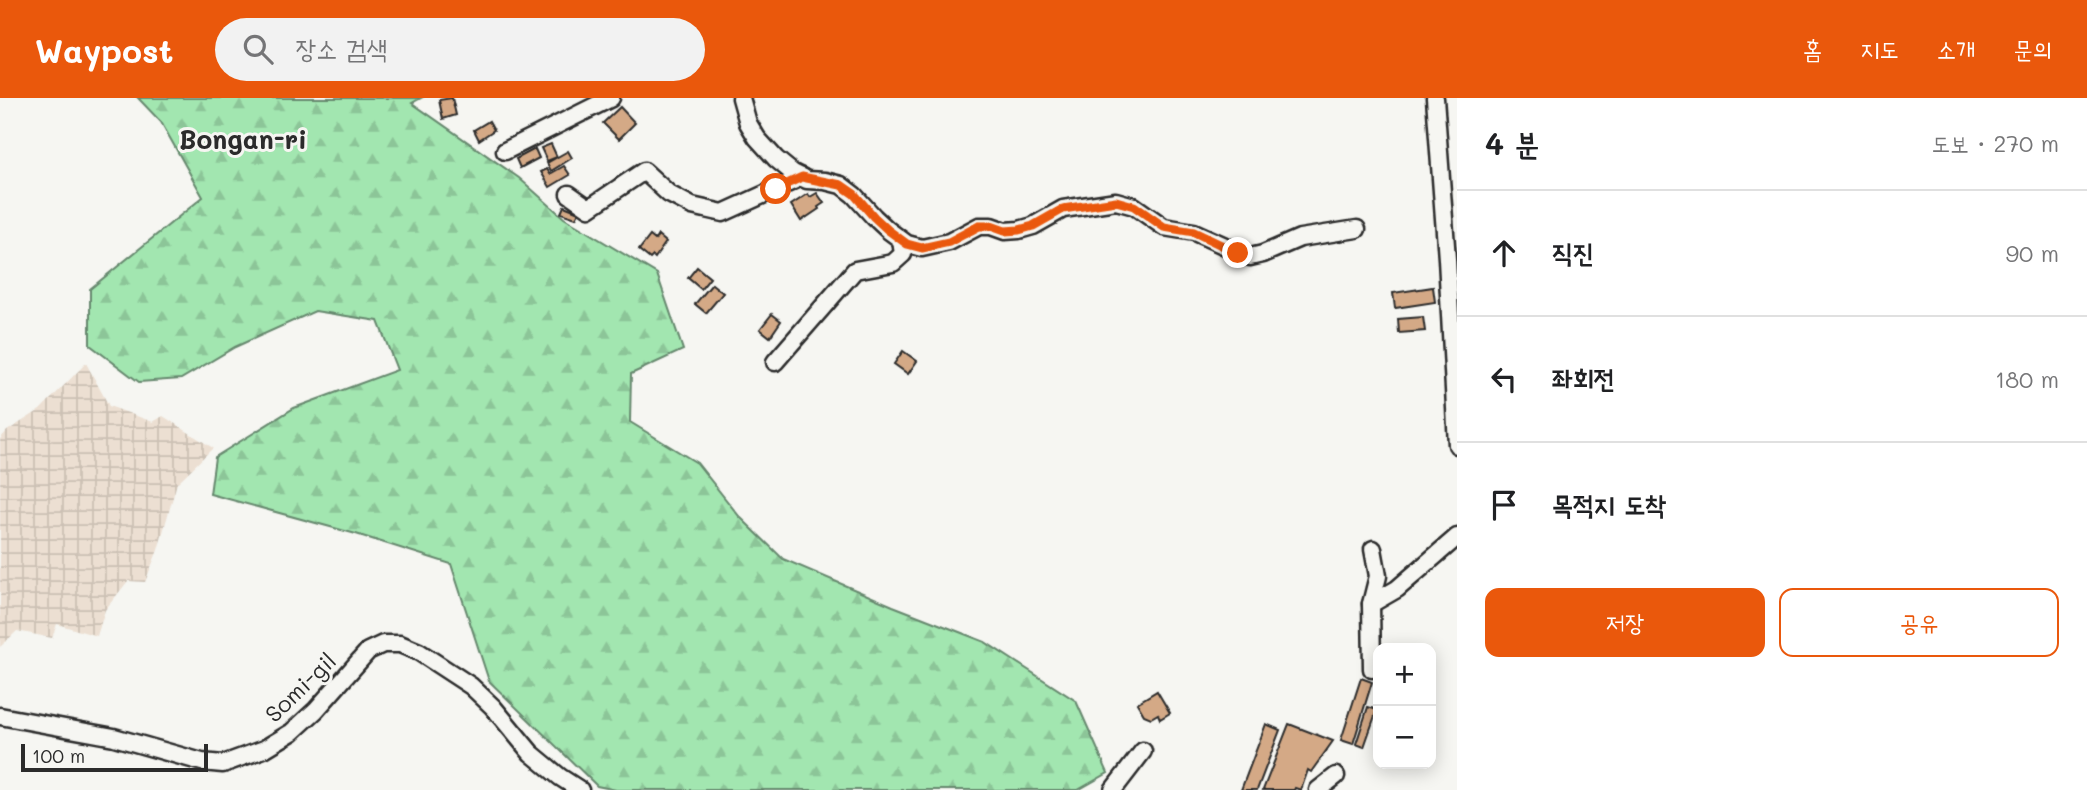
<!DOCTYPE html>
<html lang="ko">
<head>
<meta charset="utf-8">
<style>
	:root { --surface:#fff; --page:#f2f2f2; --text:#202124; --muted:#757577; --line:#e0e0e0; --accent:#ea580c }
	body { margin:0; font-family:Mali,"Poor Story",sans-serif; background:var(--page); color:var(--text) }
	.controls { position:absolute; right:21px; bottom:21px; display:grid; overflow:hidden; border-radius:14px; box-shadow:0 4px 18px #0003 }
	.controls button { width:63px; height:63px; display:grid; place-items:center; padding:0; border:0; border-bottom:2px solid var(--line); background:var(--surface); color:var(--text); font:35px sans-serif }
	.scale { position:absolute; left:21px; bottom:18px; width:187px; box-sizing:border-box; padding-left:7px; border:4px solid #2b2b2b; border-top:0; font-size:19px; line-height:24px; white-space:nowrap; color:#2b2b2b; -webkit-text-stroke:5px #f6f6f2; paint-order:stroke }
	.stop { position:absolute; width:21px; height:21px; margin:-16px; border:5px solid #ea580c; border-radius:50%; background:#fff }
	.stop.end { background:#ea580c; border-color:#fff; box-shadow:0 2px 7px #0008 }
	.list { margin:0; padding:0; list-style:none }
	h2 { display:flex; justify-content:space-between; align-items:center; height:91px; margin:0; padding:0 28px; font-size:30px }
	h2 small { font-size:23px; font-weight:400; color:var(--muted) }
	.list li { display:grid; grid-template-columns:46px 1fr auto; gap:21px; align-items:center; box-sizing:border-box; height:126px; padding:0 28px; border-top:2px solid var(--line) }
	.list b { display:block; font-size:26px; white-space:nowrap }
	.list em { font-size:23px; font-style:normal; color:var(--muted) }
	.actions { display:flex; gap:14px; padding:21px 28px }
	.actions a { flex:1; padding:16px 0; border:2px solid var(--accent); border-radius:14px; text-align:center; font-size:24px; color:var(--accent) }
	.actions .main { background:var(--accent); color:#fff }
	.icon { flex:none; width:38px; height:38px; fill:none; stroke:currentColor; stroke-width:2; stroke-linecap:round; stroke-linejoin:round }
	.map { position:relative; flex:none; width:1457px; height:692px; overflow:hidden }
	header { display:flex; align-items:center; gap:42px; box-sizing:border-box; height:98px; padding:0 35px; background:var(--accent); color:#fff }
	header strong { font-size:33px }
	nav { display:flex; gap:38px; margin-inline-start:auto; font-size:24px }
	.search { width:490px; height:63px; background:var(--page); display:flex; align-items:center; gap:18px; box-sizing:border-box; padding:0 24px; border-radius:38px; color:var(--muted); font-size:26px }
	main { display:flex }
	aside { flex:1; background:var(--surface) }
	.map>svg:first-child { display:block }
	.industrial { fill:url(#industrial-grid) }
	.forest { fill:url(#forest-firs); stroke:#66886e; stroke-width:2 }
	.building { fill:#d4a986; stroke:#2b2b2b; stroke-width:2 }
	.lines { fill:none; stroke-linecap:round; stroke-linejoin:round }
	.minor-casing { stroke:#2b2b2b; stroke-width:21 }
	.minor { stroke:#f6f6f2; stroke-width:16 }
	.route { stroke:#ea580c; stroke-width:9 }
	.labels { text-anchor:middle; dominant-baseline:central; stroke-width:6; stroke-linejoin:round; paint-order:stroke }
	.street-label { font-size:23px; fill:#2b2b2b; stroke:#f6f6f2 }
	.quarter-label { font-size:26px; font-weight:bold; fill:#2b2b2b; stroke:#f6f6f2 }
</style>
</head>
<body>
<header>
<strong>Waypost</strong>
<div class="search"><svg class="icon" aria-label="search" viewBox="0 0 24 24"><circle cx="10" cy="10" r="6"/><path d="M15 15l6 6"/></svg>장소 검색</div>
<nav><a>홈</a><a>지도</a><a>소개</a><a>문의</a></nav>
</header>
<main>
<div class="map">
<svg width="1457" height="692" viewBox="0 0 1457 692">
	<defs>
		<pattern id="industrial-grid" width="8" height="8" patternUnits="userSpaceOnUse" patternTransform="scale(1.75)"><rect width="8" height="8" fill="#ecdfd2"/><path d="M0 4h8M4 0v8" fill="none" stroke="#cbc0b4"/></pattern>
		<pattern id="forest-firs" width="22" height="20" patternUnits="userSpaceOnUse" patternTransform="scale(1.75)"><rect width="22" height="20" fill="#a2e6b0"/><path d="M5 1l3.5 6h-7zM16 11l3.5 6h-7z" fill="#8cc598"/></pattern>
	</defs>
	<rect width="100%" height="100%" fill="#f6f6f2"/>
	<filter id="ink" filterUnits="userSpaceOnUse"><feTurbulence type="fractalNoise" baseFrequency=".0143" numOctaves="2"/><feDisplacementMap in="SourceGraphic" scale="14" xChannelSelector="R" yChannelSelector="G"/><feConvolveMatrix kernelMatrix="1 2 1 2 8 2 1 2 1" color-interpolation-filters="sRGB"/></filter>
	<g filter="url(#ink)">
		<polygon class="industrial" points="86,265 109,308 153,324 163,318 213,350 177,385 158,452 145,484 128,483 105,512 97,538 57,526 52,540 17,533 0,549 0,341 7,333 40,312"/>
		<polygon class="forest" points="138,0 421,0 412,5 519,80 564,120 657,176 683,252 631,276 630,324 697,365 739,418 783,461 893,508 985,544 1076,603 1108,675 1078,692 616,692 597,688 489,583 451,466 356,436 210,396 215,359 294,310 397,272 378,223 315,213 235,249 181,281 139,284 90,247 90,191 203,99 161,24"/>
		<g class="building">
			<polygon points="452,0 456,17 443,21 439,2"/>
			<polygon points="620,9 635,25 619,41 603,25"/>
			<polygon points="489,23 494,32 479,42 474,32"/>
			<polygon points="551,46 557,59 547,63 541,50"/>
			<polygon points="535,51 539,60 520,70 516,61"/>
			<polygon points="568,53 572,60 551,73 547,65"/>
			<polygon points="564,68 570,77 550,89 541,74 547,71 550,76"/>
			<polygon points="817,95 824,105 818,109 819,111 801,123 791,107 808,96 810,99"/>
			<polygon points="564,108 579,114 576,120 561,115"/>
			<polygon points="658,137 666,144 655,160 653,158 650,161 639,152 650,138 655,142"/>
			<polygon points="697,169 710,180 701,191 688,180"/>
			<polygon points="712,186 723,195 706,215 695,206"/>
			<polygon points="1433,189 1435,204 1395,210 1393,195"/>
			<polygon points="772,216 781,223 770,239 760,231"/>
			<polygon points="1423,219 1425,233 1399,235 1398,221"/>
			<polygon points="903,253 917,263 908,276 894,266"/>
			<polygon points="1361,580 1372,584 1353,646 1341,642"/>
			<polygon points="1157,593 1170,615 1160,621 1158,616 1151,620 1144,617 1137,605"/>
			<polygon points="1368,609 1377,612 1364,649 1356,646"/>
			<polygon points="1266,626 1280,632 1257,692 1241,692"/>
			<polygon points="1289,626 1333,643 1311,674 1308,672 1301,692 1295,690 1294,692 1263,692"/>
		</g>
		<g class="lines">
			<g class="minor-casing">
				<g id="minor">
					<polyline points="741,0 748,25 757,40 776,61 793,75 807,82 825,83 841,87 854,97 874,119 888,132 907,146 922,150 949,144 979,128 991,128 1005,133 1019,132 1033,128 1063,111 1116,103 1134,108 1164,129 1194,134 1250,159 1263,156 1300,140 1357,131"/>
					<polyline points="1435,0 1447,161 1457,347"/>
					<polyline points="505,53 611,0"/>
					<polyline points="569,96 589,110 644,73 669,96 692,108 723,115 802,79"/>
					<polyline points="775,264 855,172 893,165 903,156 901,142"/>
					<polyline points="1371,506 1397,491 1457,439"/>
					<polyline points="1372,571 1371,506 1378,478 1373,451"/>
					<polyline points="0,618 114,639 202,664 223,666 264,651 292,634 316,612 368,553 383,546 400,546 419,554 471,588 493,609 531,655 560,679 580,692"/>
					<polyline points="1113,692 1143,653"/>
					<polyline points="1318,692 1336,678"/>
				</g>
			</g>
			<use href="#minor" class="minor"/>
		</g>
	</g>
	<g class="lines" filter="url(#ink)">
		<polyline class="route" points="776,91 802,79 841,87 854,96 874,119 888,132 907,146 922,150 949,144 979,128 991,128 1005,133 1019,132 1033,128 1063,111 1116,103 1134,108 1164,129 1194,134 1238,155"/>
	</g>
	<g class="labels">
		<g class="street-label">
			<text transform="translate(300 589) rotate(-44)">Somi-gil</text>
		</g>
		<g class="quarter-label">
			<text x="243" y="41">Bongan-ri</text>
		</g>
	</g>
</svg>
<div class="controls">
<button>+</button>
<button>−</button>
</div>
<div class="scale">100 m</div>
<div class="stop" style="left:776px;top:91px"></div>
<div class="stop end" style="left:1238px;top:155px"></div>
</div>
<aside>
<h2>4 분<small>도보 · 270 m</small></h2>
<ul class="list">
<li><svg class="icon" aria-label="ahead" viewBox="0 0 24 24"><path d="M12 20V5M6 11l6-6 6 6"/></svg><div><b>직진</b></div><em>90 m</em></li>
<li><svg class="icon" aria-label="left" viewBox="0 0 24 24"><path d="M17 20v-9H6M10 6l-5 5 5 5"/></svg><div><b>좌회전</b></div><em>180 m</em></li>
<li><svg class="icon" aria-label="arrive" viewBox="0 0 24 24"><path d="M6 21V4h12l-3 4 3 4H6"/></svg><div><b>목적지 도착</b></div></li>
</ul>
<div class="actions"><a class="main">저장</a><a>공유</a></div>
</aside>
</main>
</body>
</html>
